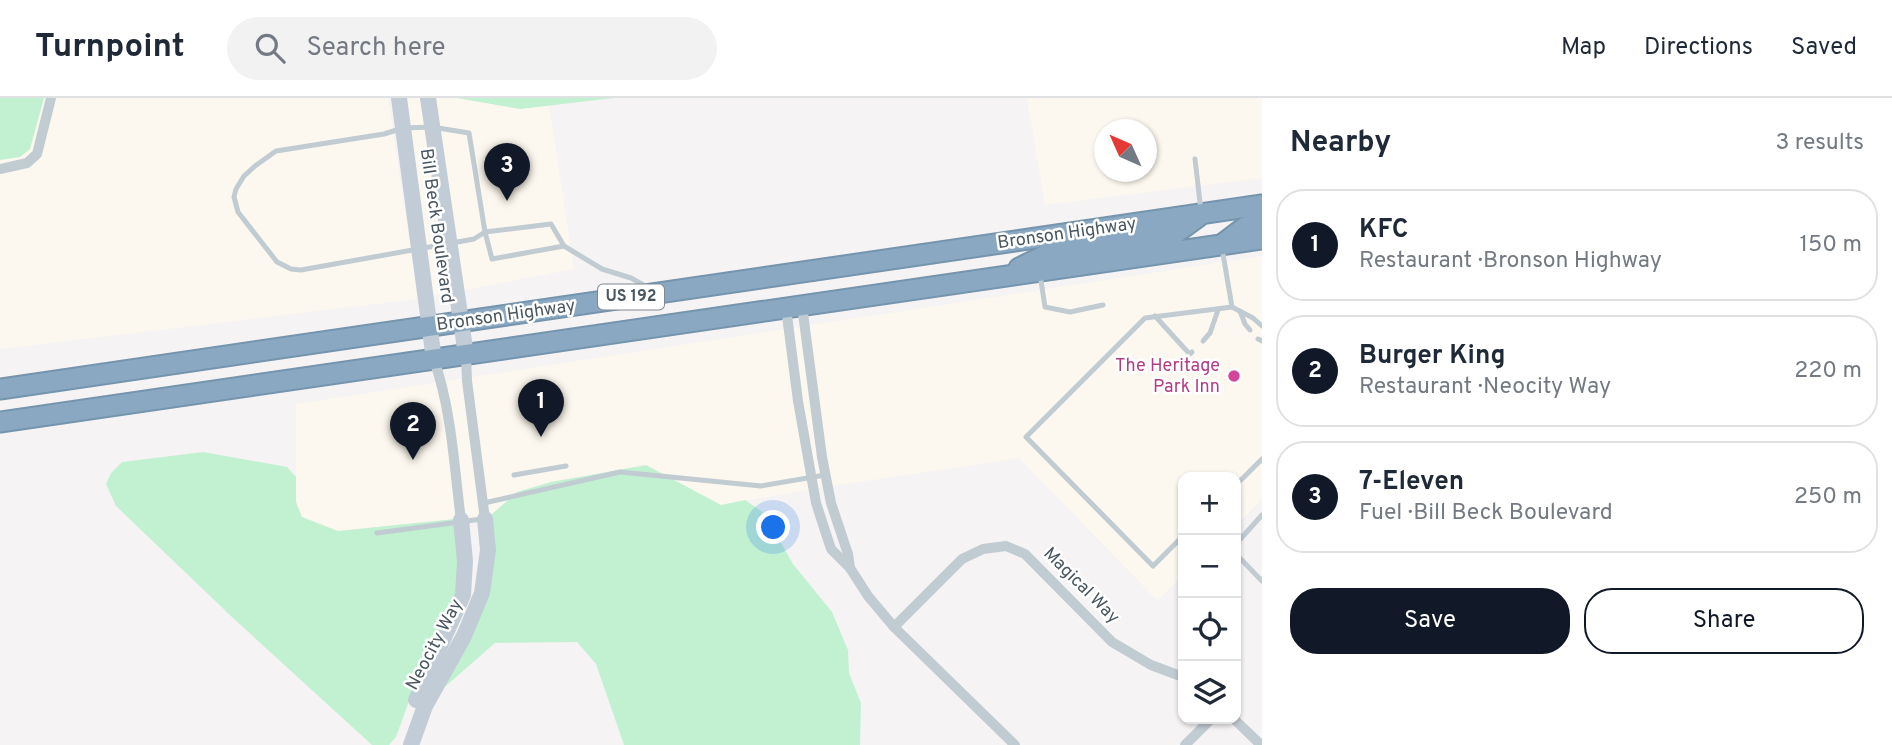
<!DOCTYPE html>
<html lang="en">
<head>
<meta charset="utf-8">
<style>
	:root { --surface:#fff; --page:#f2f2f3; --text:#1f2937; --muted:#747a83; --line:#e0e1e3; --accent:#111827 }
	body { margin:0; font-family:Overpass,sans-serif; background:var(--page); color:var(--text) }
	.controls { position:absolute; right:21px; bottom:21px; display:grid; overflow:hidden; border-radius:14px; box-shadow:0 2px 5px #0004 }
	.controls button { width:63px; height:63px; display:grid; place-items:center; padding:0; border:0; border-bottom:2px solid var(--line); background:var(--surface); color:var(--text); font:35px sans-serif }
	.compass { position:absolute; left:1094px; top:21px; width:63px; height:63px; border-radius:50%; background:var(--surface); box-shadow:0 2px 5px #0004; rotate:315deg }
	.you { position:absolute; left:774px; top:430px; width:24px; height:24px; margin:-18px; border:5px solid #fff; border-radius:50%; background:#1a73e8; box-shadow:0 0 0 10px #1a73e833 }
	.badge { display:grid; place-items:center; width:46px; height:46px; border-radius:50%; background:var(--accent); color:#fff; font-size:23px; font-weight:700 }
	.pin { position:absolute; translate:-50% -58px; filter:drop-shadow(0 2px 4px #0008) }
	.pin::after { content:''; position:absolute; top:37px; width:24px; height:21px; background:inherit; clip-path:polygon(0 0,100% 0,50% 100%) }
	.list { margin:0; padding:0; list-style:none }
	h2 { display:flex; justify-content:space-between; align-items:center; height:91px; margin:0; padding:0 28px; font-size:30px }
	h2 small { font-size:23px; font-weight:400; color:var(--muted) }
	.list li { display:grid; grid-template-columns:46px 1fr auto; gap:21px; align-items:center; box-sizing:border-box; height:112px; margin:0 14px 14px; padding:0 14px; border:2px solid var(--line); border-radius:28px }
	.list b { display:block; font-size:26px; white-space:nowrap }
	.list p { margin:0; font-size:23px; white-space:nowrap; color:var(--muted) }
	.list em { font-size:23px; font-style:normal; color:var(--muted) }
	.actions { display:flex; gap:14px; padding:21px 28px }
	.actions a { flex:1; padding:16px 0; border:2px solid var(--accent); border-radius:28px; text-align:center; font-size:24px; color:var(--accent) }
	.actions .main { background:var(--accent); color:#fff }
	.icon { flex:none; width:38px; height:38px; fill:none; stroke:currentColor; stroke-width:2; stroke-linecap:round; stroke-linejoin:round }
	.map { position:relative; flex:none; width:1262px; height:647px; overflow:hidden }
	header { display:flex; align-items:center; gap:42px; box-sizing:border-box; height:98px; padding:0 35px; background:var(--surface); border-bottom:2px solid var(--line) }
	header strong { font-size:33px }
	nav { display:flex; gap:38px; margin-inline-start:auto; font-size:24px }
	.search { width:490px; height:63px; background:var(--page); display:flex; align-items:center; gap:18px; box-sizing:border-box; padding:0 24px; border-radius:38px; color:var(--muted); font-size:26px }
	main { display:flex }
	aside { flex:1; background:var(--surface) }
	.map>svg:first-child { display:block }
	.commercial { fill:#fdf8ef; fill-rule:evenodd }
	.green { fill:#c2f1d2 }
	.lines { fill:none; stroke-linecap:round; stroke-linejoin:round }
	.highway-casing { stroke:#7594ad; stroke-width:23 }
	.lane { stroke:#c1cbd2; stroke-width:5 }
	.street { stroke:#c1cbd2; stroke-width:10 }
	.secondary { stroke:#c1ccd6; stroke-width:16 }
	.highway { stroke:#8aa8c1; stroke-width:19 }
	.hotel-dot { fill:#d1479c; stroke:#fff; stroke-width:2.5 }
	.labels { text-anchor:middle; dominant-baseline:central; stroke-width:5; stroke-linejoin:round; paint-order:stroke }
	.shield { fill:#fff; stroke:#808990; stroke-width:2 }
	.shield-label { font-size:16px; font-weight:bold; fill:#4a5761 }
	.street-label { font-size:18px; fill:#4a5761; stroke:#fff }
	.hotel-label { font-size:18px; fill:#b23c85; stroke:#fff; text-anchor:end }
</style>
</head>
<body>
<header>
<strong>Turnpoint</strong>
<div class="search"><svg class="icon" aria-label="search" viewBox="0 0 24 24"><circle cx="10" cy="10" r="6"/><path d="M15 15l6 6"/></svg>Search here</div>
<nav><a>Map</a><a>Directions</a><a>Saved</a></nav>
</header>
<main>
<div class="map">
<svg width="1262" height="647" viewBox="0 0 1262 647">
	<rect width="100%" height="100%" fill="#f5f3f3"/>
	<g class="commercial">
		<polygon points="0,0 388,0 418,201 0,251"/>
		<polygon points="405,0 422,0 452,194 432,198"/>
		<polygon points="434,0 457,0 520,11 549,8 574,171 464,192"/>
		<path d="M1027 0H1262V80L1045 107ZM1104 32H1146V74H1104Z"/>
		<polygon points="1262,158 1262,401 1236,427 1236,379 1183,379 1183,478 1157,502 1019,360 819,390 721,407 646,367 552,384 517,394 491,417 491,415 479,414 479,418 467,420 466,416 455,416 455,421 338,433 302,419 296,404 296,306"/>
	</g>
	<g class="green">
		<polygon points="0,0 44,0 30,51 20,59 0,62"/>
		<polygon points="457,0 614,0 520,11"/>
		<polygon points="203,354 287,369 296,379 296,404 302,419 338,433 455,421 459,462 457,495 409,603 396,639 389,647 372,647 233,520 116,408 106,386 111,375 122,364"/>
		<polygon points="646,367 721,407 745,402 764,415 793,466 832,514 848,552 849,575 861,605 860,647 624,647 596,566 577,544 495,545 439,594 469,541 491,417 517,394 551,384"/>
	</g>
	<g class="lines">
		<g class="highway-casing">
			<g id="highway">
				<polyline points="1224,145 1245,129 1262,124"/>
				<polyline points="1019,170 1054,153 1165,138 1176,135 1198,119"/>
				<polyline points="0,291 1262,107"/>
				<polyline points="0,324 1262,141"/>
			</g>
		</g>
		<g class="lane">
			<polyline points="1195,61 1201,113"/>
			<polyline points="564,148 551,126 485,134 469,35 432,29 403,30 384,36 276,53 255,68 244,78 236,91 234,99 238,114 277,164 291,171 301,172 474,141 485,134 492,161 564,148 602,171 631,180 649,190"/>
			<polyline points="1222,150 1232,209"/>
			<polyline points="1040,176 1045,209 1070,214 1103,207"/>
			<polyline points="1240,213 1245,226 1250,232"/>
			<polyline points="1155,218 1185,251 1190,256 1192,254"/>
			<polyline points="1258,241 1262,243"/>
			<polyline points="1203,243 1210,235 1218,212"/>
			<polyline points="514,377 566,368"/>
			<polyline points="1236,387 1262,361"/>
			<polyline points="484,405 620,374 761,388 825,377"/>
			<polyline points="377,435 482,421"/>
			<polyline points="1183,438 1153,468 1026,339 1145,220 1232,209 1253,220 1262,228"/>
			<polyline points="1236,446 1262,417"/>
			<polyline points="1236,456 1262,483"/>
		</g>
		<g class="street">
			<polyline points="0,71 27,65 37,56 51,0"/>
			<polyline points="802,208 822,359 831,405 848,456 850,470"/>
			<polyline points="786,210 798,303 816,405 831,451 850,470 868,498 894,529 1015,647"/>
			<polyline points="466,257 467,283 485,421"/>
			<path d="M434 262C452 313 454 369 461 422"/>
			<polyline points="894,529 962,461 983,451 1006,448 1025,456 1112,544 1151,567 1183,579"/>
			<polyline points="1234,621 1261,647"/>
			<polyline points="1185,647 1211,621"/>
		</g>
		<g class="secondary">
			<polyline points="399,0 434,262"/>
			<polyline points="428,0 466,257"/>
			<polyline points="416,602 463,497 465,463 461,422"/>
			<polyline points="411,647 425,608 464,538 482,495 488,452 485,421"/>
		</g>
		<use href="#highway" class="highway"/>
	</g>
	<circle class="hotel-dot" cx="1234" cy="278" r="7"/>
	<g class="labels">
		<rect class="shield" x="598" y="186.5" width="66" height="25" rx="5"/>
		<g class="shield-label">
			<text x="631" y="199">US 192</text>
		</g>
		<g class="street-label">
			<text transform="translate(436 128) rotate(82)">Bill Beck Boulevard</text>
			<text transform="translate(1067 136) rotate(-8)">Bronson Highway</text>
			<text transform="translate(506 218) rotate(-8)">Bronson Highway</text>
			<text transform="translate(1081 488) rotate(45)">Magical Way</text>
			<text transform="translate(435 547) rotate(-62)">Neocity Way</text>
		</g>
		<g class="hotel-label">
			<text x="1220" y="268">The Heritage<tspan x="1220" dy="21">Park Inn</tspan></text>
		</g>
	</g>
</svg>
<div class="controls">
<button>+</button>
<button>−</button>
<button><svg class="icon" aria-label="locate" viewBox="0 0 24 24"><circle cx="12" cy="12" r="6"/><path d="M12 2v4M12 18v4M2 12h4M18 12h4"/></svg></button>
<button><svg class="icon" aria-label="layers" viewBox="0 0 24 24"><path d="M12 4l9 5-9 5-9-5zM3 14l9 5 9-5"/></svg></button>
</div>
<svg class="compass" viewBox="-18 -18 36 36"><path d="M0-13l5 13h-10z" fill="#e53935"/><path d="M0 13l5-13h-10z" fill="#747a83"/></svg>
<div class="you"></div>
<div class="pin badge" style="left:541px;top:339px">1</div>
<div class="pin badge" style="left:413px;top:362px">2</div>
<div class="pin badge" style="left:507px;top:103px">3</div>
</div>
<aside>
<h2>Nearby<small>3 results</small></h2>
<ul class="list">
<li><span class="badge">1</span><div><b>KFC</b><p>Restaurant · Bronson Highway</p></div><em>150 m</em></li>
<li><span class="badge">2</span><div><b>Burger King</b><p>Restaurant · Neocity Way</p></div><em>220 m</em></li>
<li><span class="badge">3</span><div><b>7-Eleven</b><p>Fuel · Bill Beck Boulevard</p></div><em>250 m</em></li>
</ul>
<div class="actions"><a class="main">Save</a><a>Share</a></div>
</aside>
</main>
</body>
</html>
